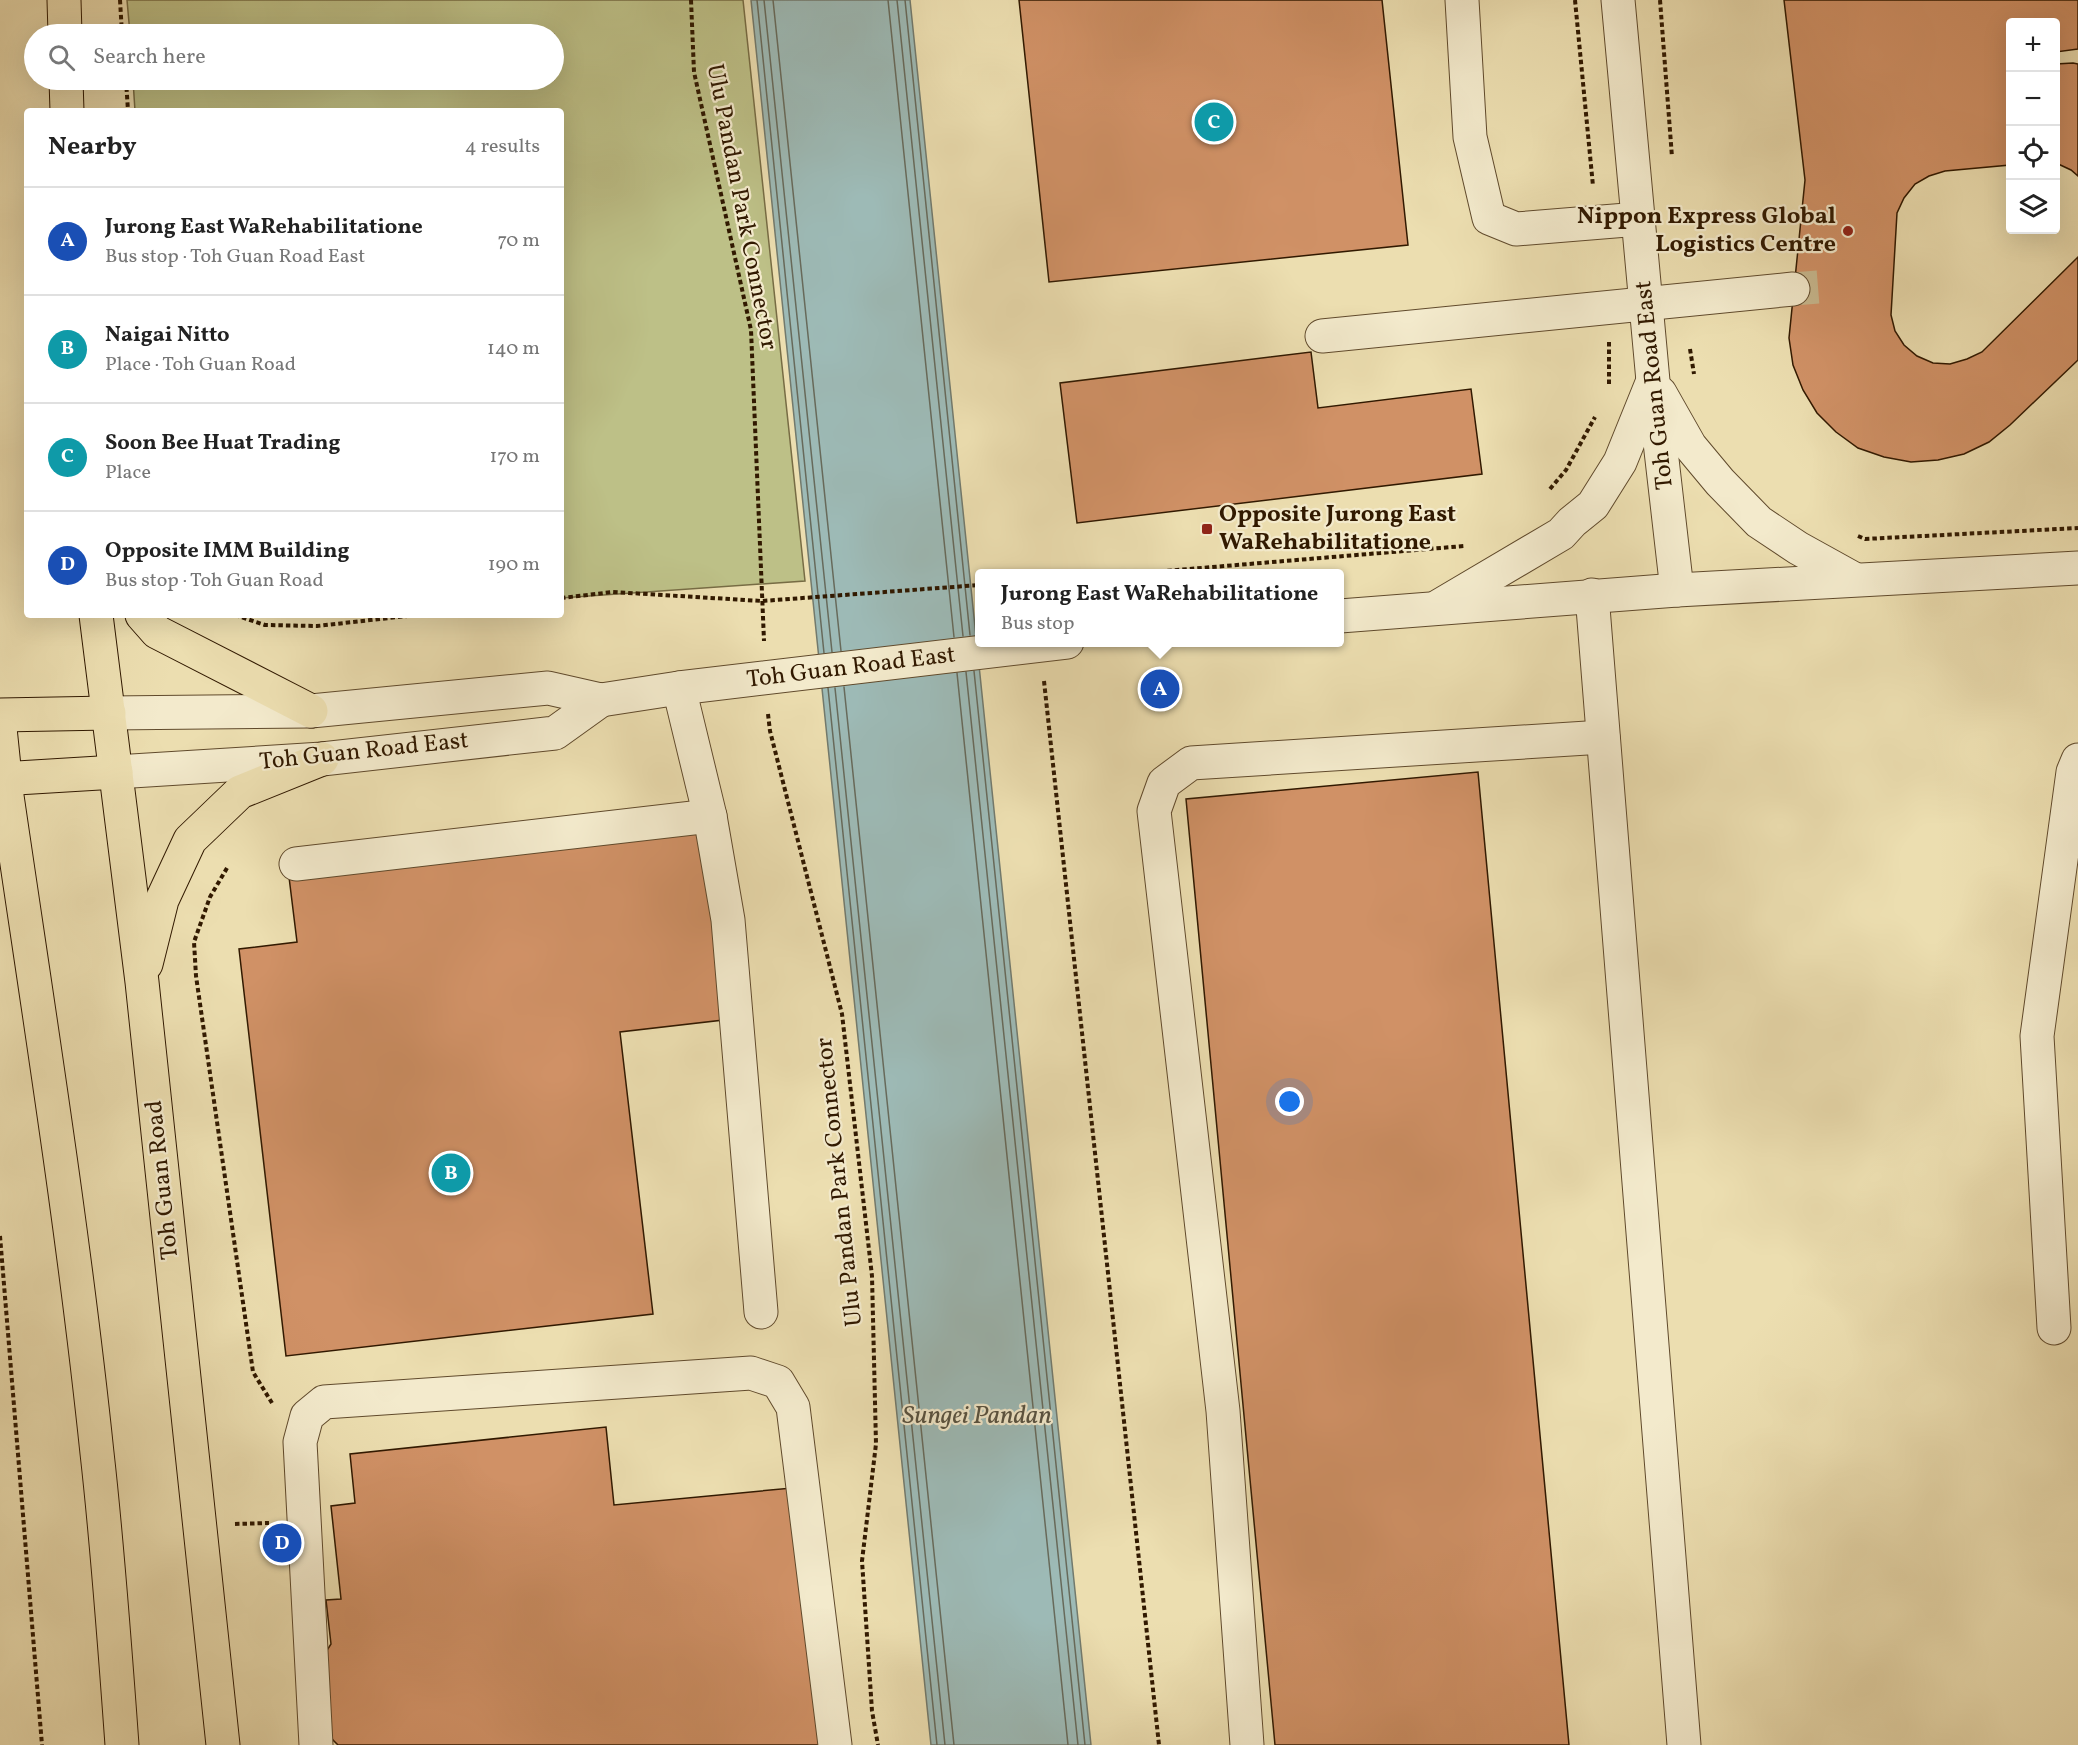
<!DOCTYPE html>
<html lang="en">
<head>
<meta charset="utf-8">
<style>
	:root { --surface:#fff; --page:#f2f2f2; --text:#222; --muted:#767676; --line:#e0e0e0; --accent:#ea580c }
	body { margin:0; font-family:Vollkorn,serif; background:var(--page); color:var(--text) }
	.controls { position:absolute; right:18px; top:18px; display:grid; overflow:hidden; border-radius:6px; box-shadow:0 6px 24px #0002 }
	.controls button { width:54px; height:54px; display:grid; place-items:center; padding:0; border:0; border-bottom:2px solid var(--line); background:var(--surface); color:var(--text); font:30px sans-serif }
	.you { position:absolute; left:1290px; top:1102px; width:21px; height:21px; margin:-15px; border:4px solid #fff; border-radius:50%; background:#1a73e8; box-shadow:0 0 0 9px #1a73e833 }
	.badge { display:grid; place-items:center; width:39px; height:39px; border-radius:50%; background:var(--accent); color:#fff; font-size:20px; font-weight:700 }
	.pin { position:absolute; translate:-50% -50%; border:3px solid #fff; box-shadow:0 2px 6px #0006 }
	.popup { position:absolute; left:975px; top:569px; width:369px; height:78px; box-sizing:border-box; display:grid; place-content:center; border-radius:6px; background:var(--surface); filter:drop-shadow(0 2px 4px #0005); font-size:20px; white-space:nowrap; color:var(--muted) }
	.popup b { font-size:22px; color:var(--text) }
	.popup::after { content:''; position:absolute; left:50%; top:100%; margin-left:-12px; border:12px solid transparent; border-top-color:var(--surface) }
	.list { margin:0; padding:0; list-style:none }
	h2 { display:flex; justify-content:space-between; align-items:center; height:78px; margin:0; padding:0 24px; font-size:26px }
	h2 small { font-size:20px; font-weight:400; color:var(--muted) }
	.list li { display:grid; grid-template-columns:39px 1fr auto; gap:18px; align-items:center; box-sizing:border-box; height:108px; padding:0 24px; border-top:2px solid var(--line) }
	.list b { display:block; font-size:22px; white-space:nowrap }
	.list p { margin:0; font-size:20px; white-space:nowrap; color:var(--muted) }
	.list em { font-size:20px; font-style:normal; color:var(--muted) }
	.icon { flex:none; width:33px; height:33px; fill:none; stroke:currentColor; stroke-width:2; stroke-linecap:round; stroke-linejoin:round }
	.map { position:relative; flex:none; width:2078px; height:1745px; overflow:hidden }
	.search { position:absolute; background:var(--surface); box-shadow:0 6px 24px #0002; left:24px; top:24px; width:540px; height:66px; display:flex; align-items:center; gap:15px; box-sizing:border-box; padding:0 21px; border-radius:33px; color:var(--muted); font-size:22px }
	.panel { position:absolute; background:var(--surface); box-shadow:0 6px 24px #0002; left:24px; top:108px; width:540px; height:510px; border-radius:6px }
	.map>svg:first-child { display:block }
	.green { fill:#bdc087; stroke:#776c44; stroke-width:1.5 }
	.water { fill:#9dbab6; stroke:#727a6d; stroke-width:1.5 }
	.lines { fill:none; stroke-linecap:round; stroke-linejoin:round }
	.shore { stroke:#676a5b; stroke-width:1.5 }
	.building { fill:#d09166; stroke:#311900; stroke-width:1.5 }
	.minor-tunnel { stroke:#c7b78d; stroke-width:33; stroke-dasharray:33 16; stroke-linecap:butt }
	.minor-casing { stroke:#604a2c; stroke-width:35 }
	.major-casing { stroke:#311900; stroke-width:35 }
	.path { stroke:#311900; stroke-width:4; stroke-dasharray:4.5 3; stroke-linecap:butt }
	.minor { stroke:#f3eacc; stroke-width:33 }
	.major { stroke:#ecdeb0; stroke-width:33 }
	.poi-dot { fill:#8f2418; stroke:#f3eacc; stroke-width:2 }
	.labels { text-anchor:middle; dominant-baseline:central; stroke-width:4.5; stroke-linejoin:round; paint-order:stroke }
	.street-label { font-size:24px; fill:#311900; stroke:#f3eacc }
	.poi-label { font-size:24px; font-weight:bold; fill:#311900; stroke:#f3eacc; text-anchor:end }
	.water-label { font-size:26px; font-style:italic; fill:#575140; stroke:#f3eacc }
</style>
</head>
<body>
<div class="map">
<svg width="2078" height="1745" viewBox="0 0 2078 1745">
	<rect width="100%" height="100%" fill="#ecdeb0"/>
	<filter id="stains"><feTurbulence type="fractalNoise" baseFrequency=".00333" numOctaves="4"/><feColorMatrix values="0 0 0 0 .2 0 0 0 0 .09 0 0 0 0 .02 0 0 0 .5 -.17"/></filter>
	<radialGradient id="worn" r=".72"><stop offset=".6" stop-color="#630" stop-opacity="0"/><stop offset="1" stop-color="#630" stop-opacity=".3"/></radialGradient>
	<polygon class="green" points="127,0 743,0 805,581 561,598 561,111 135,111 133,80 554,80 554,34 130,34"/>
	<polygon class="water" points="751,0 910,0 1091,1745 931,1745"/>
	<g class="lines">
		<g class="shore">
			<polyline points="757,0 824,653"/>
			<polyline points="764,0 832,652"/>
			<polyline points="773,0 841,651"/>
			<polyline points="888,0 954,637"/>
			<polyline points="897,0 963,636"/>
			<polyline points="905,0 970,635"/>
			<polyline points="974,671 1085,1745"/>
			<polyline points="966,672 1078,1745"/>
			<polyline points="957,673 1068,1745"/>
			<polyline points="844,687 954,1745"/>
			<polyline points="828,688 937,1745"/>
			<polyline points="835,688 945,1745"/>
		</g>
	</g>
	<g class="building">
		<polygon points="1019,0 1382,0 1408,245 1049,282"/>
		<polygon points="1784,0 2078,0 2078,49 2056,52 2056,22 2010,22 2010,165 1945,171 1929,176 1915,184 1904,198 1897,213 1891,315 1895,331 1904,345 1917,356 1933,363 1950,364 1967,359 1982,352 2078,257 2078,360 2010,425 1989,442 1964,454 1938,460 1911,462 1884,457 1858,448 1836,432 1817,413 1803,390 1793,365 1789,338 1805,180"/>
		<polygon points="2073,63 2078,64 2078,176 2071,170 2056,163 2056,64"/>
		<polygon points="1311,352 1318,408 1471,389 1482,474 1077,523 1060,383"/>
		<polygon points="1478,772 1569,1745 1275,1745 1186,799"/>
		<polygon points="710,830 732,1019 620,1032 653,1314 286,1356 239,949 297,942 289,877"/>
		<polygon points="606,1427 614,1505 792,1488 821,1745 338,1745 333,1740 322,1720 324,1655 331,1644 326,1600 341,1599 331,1506 355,1503 350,1454"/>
	</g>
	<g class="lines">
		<polyline class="minor-tunnel" points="1793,289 1818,287"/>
		<g class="minor-casing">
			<g id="minor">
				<polyline points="1462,0 1470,137 1489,218 1516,229 1639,219"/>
				<polyline points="1618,0 1653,381 1677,590"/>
				<polyline points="1322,336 1793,289"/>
				<polyline points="1660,393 1690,446 1720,482 1759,522 1798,548 1854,579"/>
				<polyline points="1592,595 1684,1745"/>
				<polyline points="1439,606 1561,534 1572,522 1593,505 1620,462 1652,383"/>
				<polyline points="1340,616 1677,590 2078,568"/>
				<polyline points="679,688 710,816 728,920 761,1312"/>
				<polyline points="109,713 311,711 548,688 601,700 679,688 1067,642"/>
				<polyline points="116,772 322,759 555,733 601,700"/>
				<polyline points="296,864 710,816"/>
				<polyline points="2054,1328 2037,1036 2073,772 2078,760"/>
				<polyline points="316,1745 300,1442 307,1416 324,1402 751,1373 778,1382 793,1407 835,1745"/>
				<polyline points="1247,1745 1223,1411 1154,811 1164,783 1191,763 1603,737"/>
			</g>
		</g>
		<g class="major-casing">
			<g id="major">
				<polyline points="64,0 65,34"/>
				<polyline points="66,80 67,111"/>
				<polyline points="96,615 142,982 223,1745"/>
				<polyline points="142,615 157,632 311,711"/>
				<polyline points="0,715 109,713"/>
				<path d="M0 728 7 796C39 1015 74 1233 97 1453 108 1550 115 1648 122 1745"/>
				<polyline points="0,779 116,772"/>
				<polyline points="146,964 162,900 190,840 240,792 322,759"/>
			</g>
		</g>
		<g class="path">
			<polyline points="120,0 122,34"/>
			<polyline points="691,0 694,72 751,330 764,641"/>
			<polyline points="1575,0 1593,186"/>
			<polyline points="1660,0 1672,157"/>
			<polyline points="126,80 128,111"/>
			<polyline points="1609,342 1609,386"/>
			<polyline points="1690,349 1694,374"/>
			<polyline points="1550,489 1566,470 1595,417"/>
			<polyline points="1858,536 1865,539 2078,528"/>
			<polyline points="1130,574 1464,546"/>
			<polyline points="561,598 613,592 762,601 980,585"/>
			<polyline points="235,615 265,625 317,626 416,615"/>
			<polyline points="1044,681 1159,1745"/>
			<polyline points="768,714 770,731 842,1014 872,1276 876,1444 862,1561 872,1711 878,1745"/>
			<polyline points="227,868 210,897 194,942 196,976 253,1372 272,1403"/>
			<polyline points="0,1236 42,1745"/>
			<polyline points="235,1524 269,1523"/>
		</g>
		<use href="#minor" class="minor"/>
		<use href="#major" class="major"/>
	</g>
	<g class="poi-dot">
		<circle cx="1848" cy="231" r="6"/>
		<rect x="1201" y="523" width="12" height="12" rx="3"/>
	</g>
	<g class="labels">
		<g class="street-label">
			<text transform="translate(741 207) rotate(79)">Ulu Pandan Park Connector</text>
			<text transform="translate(1655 385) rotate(-96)">Toh Guan Road East</text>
			<text transform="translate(851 668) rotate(-7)">Toh Guan Road East</text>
			<text transform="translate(364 752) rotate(-6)">Toh Guan Road East</text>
			<text transform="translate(163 1180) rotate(-96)">Toh Guan Road</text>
			<text transform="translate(840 1182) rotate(-96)">Ulu Pandan Park Connector</text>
		</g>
		<g class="poi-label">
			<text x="1836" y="217">Nippon Express Global<tspan x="1836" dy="28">Logistics Centre</tspan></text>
			<text x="1219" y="515" text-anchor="start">Opposite Jurong East<tspan x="1219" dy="28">WaRehabilitatione</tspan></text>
		</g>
		<g class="water-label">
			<text x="977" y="1416">Sungei Pandan</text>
		</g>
	</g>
	<rect width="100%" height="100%" filter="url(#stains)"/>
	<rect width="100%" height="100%" fill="url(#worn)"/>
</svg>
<div class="controls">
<button>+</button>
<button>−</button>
<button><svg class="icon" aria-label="locate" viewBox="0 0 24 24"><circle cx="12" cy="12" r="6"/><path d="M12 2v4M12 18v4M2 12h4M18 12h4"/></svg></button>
<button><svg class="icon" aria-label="layers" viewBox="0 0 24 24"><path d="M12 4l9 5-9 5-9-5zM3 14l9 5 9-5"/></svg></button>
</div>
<div class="you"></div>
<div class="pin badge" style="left:1160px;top:689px;background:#1a4fb4">A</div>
<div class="popup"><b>Jurong East WaRehabilitatione</b>Bus stop</div>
<div class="pin badge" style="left:451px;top:1173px;background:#0f9aa8">B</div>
<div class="pin badge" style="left:1214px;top:122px;background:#0f9aa8">C</div>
<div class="pin badge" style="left:282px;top:1543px;background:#1a4fb4">D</div>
<div class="search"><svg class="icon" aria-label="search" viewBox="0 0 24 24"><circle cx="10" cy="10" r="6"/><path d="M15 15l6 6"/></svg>Search here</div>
<section class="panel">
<h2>Nearby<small>4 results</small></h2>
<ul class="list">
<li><span class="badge" style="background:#1a4fb4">A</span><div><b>Jurong East WaRehabilitatione</b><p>Bus stop · Toh Guan Road East</p></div><em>70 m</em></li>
<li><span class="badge" style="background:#0f9aa8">B</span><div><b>Naigai Nitto</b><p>Place · Toh Guan Road</p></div><em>140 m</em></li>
<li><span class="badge" style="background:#0f9aa8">C</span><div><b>Soon Bee Huat Trading</b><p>Place</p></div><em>170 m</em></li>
<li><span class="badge" style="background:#1a4fb4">D</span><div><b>Opposite IMM Building</b><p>Bus stop · Toh Guan Road</p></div><em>190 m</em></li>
</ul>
</section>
</div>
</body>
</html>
